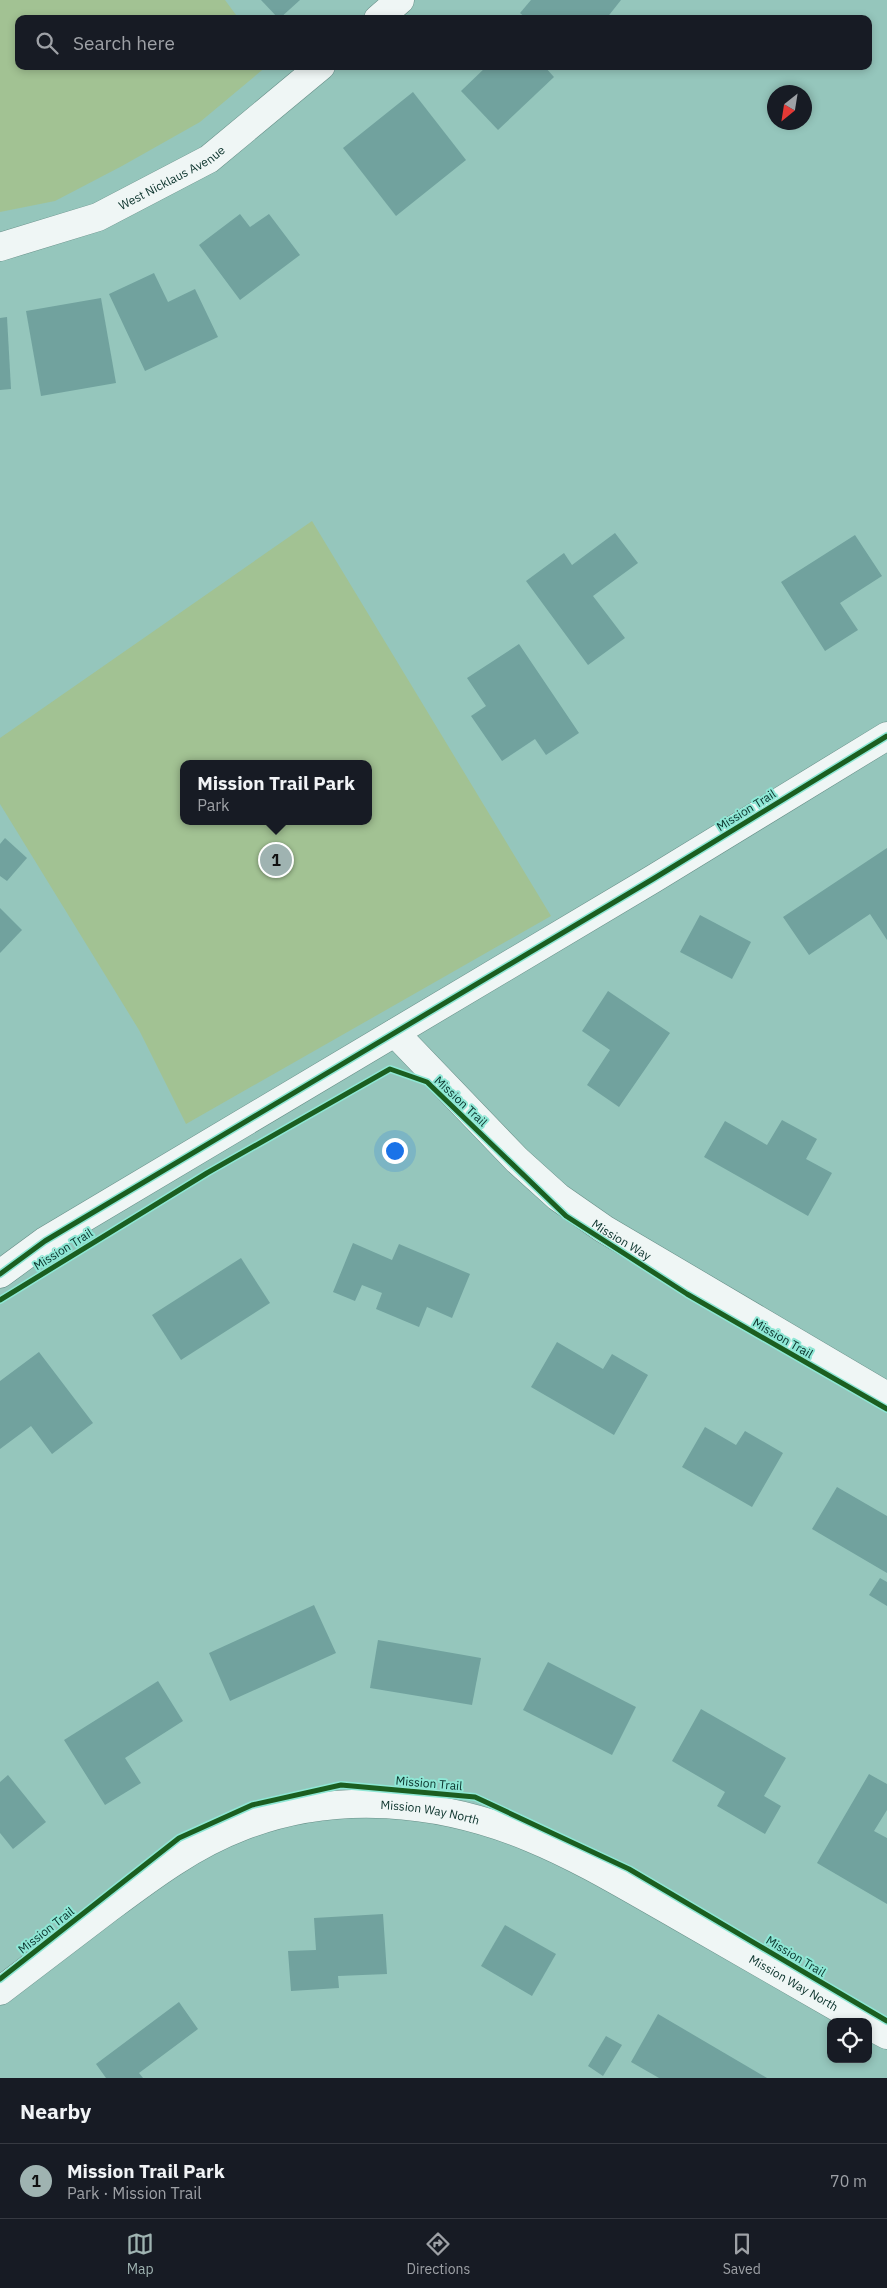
<!DOCTYPE html>
<html lang="en">
<head>
<meta charset="utf-8">
<style>
	:root { --surface:#171b24; --page:#242831; --text:#f1f3f6; --muted:#9ea1a6; --line:#363941; --accent:#9fb3b1 }
	body { margin:0; font-family:"IBM Plex Sans",sans-serif; background:var(--page); color:var(--text) }
	.controls { position:absolute; right:15px; bottom:15px; display:grid; overflow:hidden; border-radius:10px; box-shadow:0 2px 8px #0003 }
	.controls button { width:45px; height:45px; display:grid; place-items:center; padding:0; border:0; border-bottom:1px solid var(--line); background:var(--surface); color:var(--text); font:25px sans-serif }
	.compass { position:absolute; left:767px; top:85px; width:45px; height:45px; border-radius:50%; background:var(--surface); box-shadow:0 2px 8px #0003; rotate:210deg }
	.you { position:absolute; left:394px; top:1150px; width:18px; height:18px; margin:-12px; border:4px solid #fff; border-radius:50%; background:#1a73e8; box-shadow:0 0 0 8px #1a73e833 }
	.badge { display:grid; place-items:center; width:32px; height:32px; border-radius:50%; background:var(--accent); color:#111; font-size:16px; font-weight:700 }
	.pin { position:absolute; translate:-50% -50%; border:2px solid #fff; box-shadow:0 1px 5px #0006 }
	.popup { position:absolute; left:180px; top:760px; width:192px; height:65px; box-sizing:border-box; display:grid; place-content:center; border-radius:10px; background:var(--surface); filter:drop-shadow(0 1px 4px #0005); font-size:16px; white-space:nowrap; color:var(--muted) }
	.popup b { font-size:19px; color:var(--text) }
	.popup::after { content:''; position:absolute; left:50%; top:100%; margin-left:-10px; border:10px solid transparent; border-top-color:var(--surface) }
	.list { margin:0; padding:0; list-style:none }
	h2 { display:flex; justify-content:space-between; align-items:center; height:65px; margin:0; padding:0 20px; font-size:21px }
	h2 small { font-size:16px; font-weight:400; color:var(--muted) }
	.list li { display:grid; grid-template-columns:32px 1fr auto; gap:15px; align-items:center; box-sizing:border-box; height:75px; padding:0 20px; border-top:1px solid var(--line) }
	.list b { display:block; font-size:19px; white-space:nowrap }
	.list p { margin:0; font-size:16px; white-space:nowrap; color:var(--muted) }
	.list em { font-size:16px; font-style:normal; color:var(--muted) }
	.icon { flex:none; width:28px; height:28px; fill:none; stroke:currentColor; stroke-width:2; stroke-linecap:round; stroke-linejoin:round }
	.map { position:relative; flex:none; width:887px; height:2078px; overflow:hidden }
	.search { position:absolute; background:var(--surface); box-shadow:0 2px 8px #0003; left:15px; right:15px; top:15px; height:55px; display:flex; align-items:center; gap:12px; box-sizing:border-box; padding:0 18px; border-radius:10px; color:var(--muted); font-size:19px }
	.sheet { height:140px; background:var(--surface) }
	nav { display:flex; justify-content:space-around; align-items:center; box-sizing:border-box; height:70px; border-top:1px solid var(--line); background:var(--surface); font-size:14px; color:var(--muted) }
	nav a { display:grid; justify-items:center; gap:2px }
	nav .on { color:var(--accent) }
	.map>svg:first-child { display:block }
	.green { fill:#a2c293; fill-rule:evenodd }
	.building { fill:#71a29e }
	.lines { fill:none; stroke-linecap:round; stroke-linejoin:round }
	.street-casing { stroke:#668e87; stroke-width:29 }
	.street { stroke:#eff6f5; stroke-width:28 }
	.cycleway-casing { stroke:#8ee7d5; stroke-width:8 }
	.cycleway { stroke:#1b5e20; stroke-width:5 }
	.labels { text-anchor:middle; dominant-baseline:central; stroke-width:4; stroke-linejoin:round; paint-order:stroke }
	.street-label { font-size:12px; fill:#09312a; stroke:#8ee7d5 }
</style>
</head>
<body>
<div class="map">
<svg width="887" height="2078" viewBox="0 0 887 2078">
	<rect width="100%" height="100%" fill="#95c6bc"/>
	<g class="green">
		<polygon points="0,0 225,0 239,19 19,19 19,66 267,66 200,122 122,166 55,201 0,212"/>
		<path d="M312 521 551 916 186 1124 139 1030 0 804V738ZM184 764H368V821H184Z"/>
	</g>
	<g class="building">
		<polygon points="261,0 300,0 279,19"/>
		<polygon points="531,0 621,0 606,19 527,19 520,13"/>
		<polygon points="487,66 544,66 554,77 498,130 461,91"/>
		<polygon points="413,92 466,160 396,216 343,148"/>
		<polygon points="240,214 250,227 269,214 300,255 240,300 199,245"/>
		<polygon points="154,273 168,302 195,289 218,337 145,371 109,294"/>
		<polygon points="101,298 116,383 41,396 26,311"/>
		<polygon points="7,317 11,389 0,390 0,318"/>
		<polygon points="615,533 638,563 593,596 625,638 588,665 526,581 564,553 572,565"/>
		<polygon points="855,535 882,576 840,603 858,630 825,651 781,582"/>
		<polygon points="519,644 579,733 546,755 535,739 502,761 471,716 486,706 467,678"/>
		<polygon points="5,838 27,858 7,881 0,876 0,844"/>
		<polygon points="887,848 887,940 870,914 809,955 783,917"/>
		<polygon points="0,908 22,930 0,953"/>
		<polygon points="700,915 751,942 732,979 680,952"/>
		<polygon points="608,991 670,1033 619,1107 587,1085 610,1050 582,1031"/>
		<polygon points="782,1120 817,1139 806,1159 832,1173 808,1216 704,1157 725,1121 767,1145"/>
		<polygon points="353,1243 392,1260 399,1244 470,1274 452,1318 427,1307 419,1327 376,1309 382,1293 362,1285 355,1301 333,1292"/>
		<polygon points="241,1258 270,1303 181,1360 152,1315"/>
		<polygon points="557,1342 603,1369 612,1354 648,1375 614,1435 531,1387"/>
		<polygon points="39,1352 93,1423 52,1454 31,1426 0,1449 0,1381"/>
		<polygon points="705,1427 736,1445 745,1431 783,1453 752,1507 682,1467"/>
		<polygon points="837,1487 887,1516 887,1573 812,1529"/>
		<polygon points="880,1578 887,1582 887,1606 869,1595"/>
		<polygon points="314,1605 336,1653 230,1701 209,1653"/>
		<polygon points="378,1640 481,1658 472,1705 370,1688"/>
		<polygon points="548,1662 636,1707 612,1755 523,1710"/>
		<polygon points="158,1681 183,1721 125,1758 141,1783 105,1805 64,1740"/>
		<polygon points="701,1709 786,1758 764,1796 781,1806 765,1834 717,1806 725,1792 672,1761"/>
		<polygon points="869,1774 887,1784 887,1810 874,1831 887,1838 887,1904 817,1863"/>
		<polygon points="8,1775 46,1822 13,1849 0,1833 0,1782"/>
		<polygon points="383,1914 387,1974 338,1976 339,1988 291,1991 288,1951 316,1950 314,1918"/>
		<polygon points="505,1925 556,1954 532,1996 481,1966"/>
		<polygon points="179,2002 198,2029 139,2073 143,2078 106,2078 96,2064"/>
		<polygon points="658,2014 767,2078 659,2078 631,2062"/>
		<polygon points="606,2036 622,2045 603,2076 588,2066"/>
	</g>
	<g class="lines">
		<g class="street-casing">
			<g id="street">
				<polyline points="378,19 400,0"/>
				<path id="s1" d="M0 247 98 217 209 159 321 66"/>
				<path id="s2" d="M395 1033 517 1160 558 1197 604 1229 887 1396"/>
				<polyline points="0,1274 45,1241 653,879 887,736"/>
				<path id="s3" d="M0 1991C35 1964 70 1938 105 1911 148 1879 191 1846 241 1827 335 1790 439 1800 531 1838 582 1859 629 1888 677 1915 739 1951 801 1986 863 2022"/>
				<polyline points="868,2025 887,2035"/>
			</g>
		</g>
		<use href="#street" class="street"/>
		<g class="cycleway-casing">
			<g id="cycleway">
				<polyline points="0,1274 45,1241 653,879 887,736"/>
				<polyline points="0,1300 207,1173 390,1069 427,1082 566,1216 687,1294 887,1409"/>
				<polyline points="0,1979 179,1838 252,1805 341,1785 475,1797 629,1869 887,2021"/>
			</g>
		</g>
		<use href="#cycleway" class="cycleway"/>
	</g>
	<g class="labels">
		<g class="street-label">
			<text stroke="none"><textPath href="#s1" startOffset="186">West Nicklaus Avenue</textPath></text>
			<text transform="translate(746 810) rotate(-32)">Mission Trail</text>
			<text transform="translate(461 1101) rotate(43)">Mission Trail</text>
			<text stroke="none"><textPath href="#s2" startOffset="308">Mission Way</textPath></text>
			<text transform="translate(63 1249) rotate(-32)">Mission Trail</text>
			<text transform="translate(783 1338) rotate(30)">Mission Trail</text>
			<text transform="translate(429 1783) rotate(5)">Mission Trail</text>
			<text stroke="none"><textPath href="#s3" startOffset="485">Mission Way North</textPath></text>
			<text transform="translate(46 1930) rotate(-38)">Mission Trail</text>
			<text transform="translate(796 1956) rotate(31)">Mission Trail</text>
			<text stroke="none"><textPath href="#s3" startOffset="890">Mission Way North</textPath></text>
		</g>
	</g>
</svg>
<div class="controls">
<button><svg class="icon" aria-label="locate" viewBox="0 0 24 24"><circle cx="12" cy="12" r="6"/><path d="M12 2v4M12 18v4M2 12h4M18 12h4"/></svg></button>
</div>
<svg class="compass" viewBox="-18 -18 36 36"><path d="M0-13l5 13h-10z" fill="#e53935"/><path d="M0 13l5-13h-10z" fill="#9ea1a6"/></svg>
<div class="you"></div>
<div class="pin badge" style="left:276px;top:860px">1</div>
<div class="popup"><b>Mission Trail Park</b>Park</div>
<div class="search"><svg class="icon" aria-label="search" viewBox="0 0 24 24"><circle cx="10" cy="10" r="6"/><path d="M15 15l6 6"/></svg>Search here</div>
</div>
<section class="sheet">
<h2>Nearby<small></small></h2>
<ul class="list">
<li><span class="badge">1</span><div><b>Mission Trail Park</b><p>Park · Mission Trail</p></div><em>70 m</em></li>
</ul>
</section>
<nav>
<a class="on"><svg class="icon" aria-label="map" viewBox="0 0 24 24"><path d="M3 6l6-2 6 2 6-2v14l-6 2-6-2-6 2zM9 4v14M15 6v14"/></svg>Map</a>
<a><svg class="icon" aria-label="directions" viewBox="0 0 24 24"><path d="M12 3l9 9-9 9-9-9zM9 14v-3h6M13 9l2 2-2 2"/></svg>Directions</a>
<a><svg class="icon" aria-label="saved" viewBox="0 0 24 24"><path d="M7 4h10v16l-5-4-5 4z"/></svg>Saved</a>
</nav>
</body>
</html>
